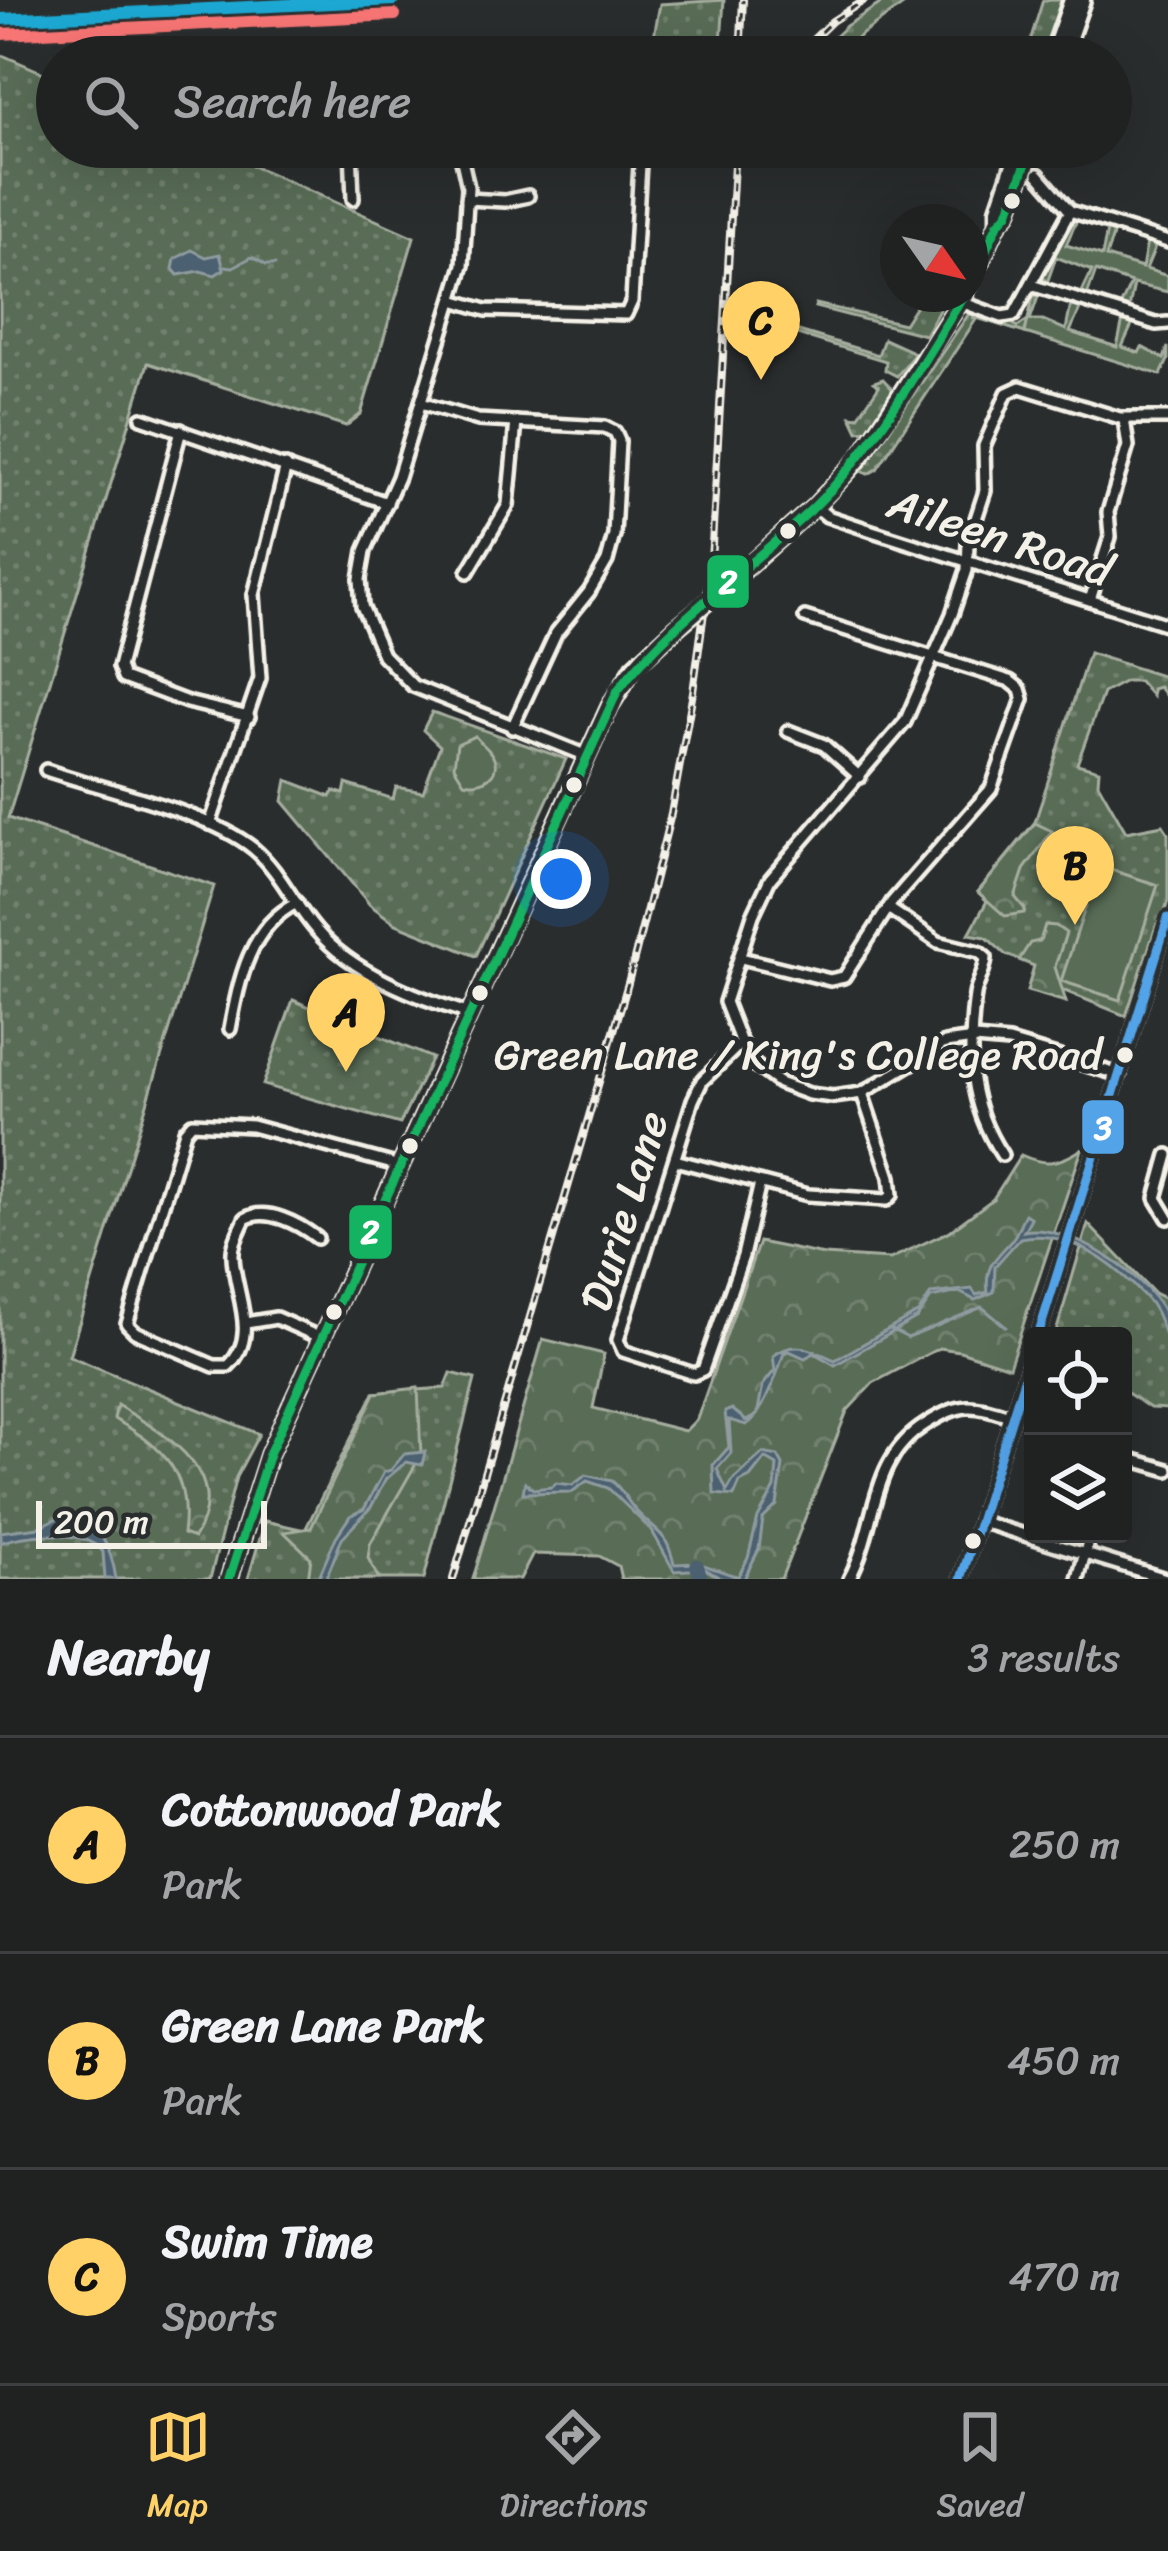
<!DOCTYPE html>
<html lang="en">
<head>
<meta charset="utf-8">
<style>
	:root { --surface:#202222; --page:#282a2a; --text:#f1f3f6; --muted:#a2a4a5; --line:#3d3f40; --accent:#ffd166 }
	body { margin:0; font-family:Sriracha,sans-serif; background:var(--page); color:var(--text) }
	.controls { position:absolute; right:36px; bottom:36px; display:grid; overflow:hidden; border-radius:12px; box-shadow:0 12px 48px #0002 }
	.controls button { width:108px; height:108px; display:grid; place-items:center; padding:0; border:0; border-bottom:3px solid var(--line); background:var(--surface); color:var(--text); font:60px sans-serif }
	.compass { position:absolute; left:880px; top:204px; width:108px; height:108px; border-radius:50%; background:var(--surface); box-shadow:0 12px 48px #0002; rotate:124deg }
	.scale { position:absolute; left:36px; bottom:30px; width:231px; box-sizing:border-box; padding-left:12px; border:6px solid #f4f1e8; border-top:0; font-size:33px; line-height:42px; white-space:nowrap; color:#f4f1e8; -webkit-text-stroke:9px #2a2d2e; paint-order:stroke }
	.you { position:absolute; left:561px; top:879px; width:42px; height:42px; margin:-30px; border:9px solid #fff; border-radius:50%; background:#1a73e8; box-shadow:0 0 0 18px #1a73e833 }
	.badge { display:grid; place-items:center; width:78px; height:78px; border-radius:50%; background:var(--accent); color:#111; font-size:39px; font-weight:700 }
	.pin { position:absolute; translate:-50% -99px; filter:drop-shadow(0 3px 6px #0008) }
	.pin::after { content:''; position:absolute; top:63px; width:42px; height:36px; background:inherit; clip-path:polygon(0 0,100% 0,50% 100%) }
	.list { margin:0; padding:0; list-style:none }
	h2 { display:flex; justify-content:space-between; align-items:center; height:156px; margin:0; padding:0 48px; font-size:51px }
	h2 small { font-size:39px; font-weight:400; color:var(--muted) }
	.list li { display:grid; grid-template-columns:78px 1fr auto; gap:36px; align-items:center; box-sizing:border-box; height:216px; padding:0 48px; border-top:3px solid var(--line) }
	.list b { display:block; font-size:45px; white-space:nowrap }
	.list p { margin:0; font-size:39px; white-space:nowrap; color:var(--muted) }
	.list em { font-size:39px; font-style:normal; color:var(--muted) }
	.icon { flex:none; width:66px; height:66px; fill:none; stroke:currentColor; stroke-width:2; stroke-linecap:round; stroke-linejoin:round }
	.map { position:relative; flex:none; width:1168px; height:1579px; overflow:hidden }
	.search { position:absolute; background:var(--surface); box-shadow:0 12px 48px #0002; left:36px; right:36px; top:36px; height:132px; display:flex; align-items:center; gap:30px; box-sizing:border-box; padding:0 42px; border-radius:66px; color:var(--muted); font-size:45px }
	.sheet { height:804px; background:var(--surface) }
	nav { display:flex; justify-content:space-around; align-items:center; box-sizing:border-box; height:168px; border-top:3px solid var(--line); background:var(--surface); font-size:33px; color:var(--muted) }
	nav a { display:grid; justify-items:center; gap:6px }
	nav .on { color:var(--accent) }
	.map>svg:first-child { display:block }
	.grass { fill:url(#grass-dots); stroke:#a6ae9f; stroke-width:3 }
	.forest { fill:url(#forest-crowns); stroke:#a6ae9f; stroke-width:3 }
	.garden { fill:#596c56; stroke:#a6ae9f; stroke-width:3 }
	.water { fill:#4b616f; stroke:#8f9b9f; stroke-width:3 }
	.lines { fill:none; stroke-linecap:round; stroke-linejoin:round }
	.stream { stroke:#8f9b9f; stroke-width:3 }
	.river { stroke:#4b616f; stroke-width:14 }
	.minor-casing { stroke:#f4f1e8; stroke-width:18 }
	.major-casing { stroke:#f4f1e8; stroke-width:21 }
	.minor { stroke:#2a2d2e; stroke-width:9 }
	.major { stroke:#2a2d2e; stroke-width:12 }
	.rail-casing { stroke:#f4f1e8; stroke-width:8 }
	.rail { stroke:#2a2d2e; stroke-width:3; stroke-dasharray:9; stroke-linecap:butt }
	.major-bridge-casing { stroke:#f4f1e8; stroke-width:21; stroke-linecap:butt }
	.major-bridge { stroke:#2a2d2e; stroke-width:12 }
	.bus-1-casing { stroke:#2a2d2e; stroke-width:18 }
	.bus-2-casing { stroke:#2a2d2e; stroke-width:18 }
	.bus-1 { stroke:#13b361; stroke-width:9 }
	.bus-2 { stroke:#53a3e8; stroke-width:9 }
	.rail-1-casing { stroke:#2a2d2e; stroke-width:21 }
	.rail-2-casing { stroke:#2a2d2e; stroke-width:21 }
	.rail-1 { stroke:#1aa8d2; stroke-width:12 }
	.rail-2 { stroke:#f87474; stroke-width:12 }
	.bus-dot { fill:#f4f1e8; stroke:#2a2d2e; stroke-width:4.5 }
	.labels { text-anchor:middle; dominant-baseline:central; stroke-width:9; stroke-linejoin:round; paint-order:stroke }
	.bus-label { font-size:42px; fill:#f4f1e8; stroke:#2a2d2e; text-anchor:end }
	.street-label { font-size:45px; fill:#f4f1e8; stroke:#2a2d2e }
	.line-badge { stroke:#2a2d2e; stroke-width:4.5 }
	.badge-label { font-size:33px; text-anchor:middle; font-weight:bold; fill:#fff }
</style>
</head>
<body>
<div class="map">
<svg width="1168" height="1579" viewBox="0 0 1168 1579">
	<defs>
		<pattern id="grass-dots" width="8" height="8" patternUnits="userSpaceOnUse" patternTransform="scale(3)"><rect width="8" height="8" fill="#596c56"/><path d="M2 2h.1M6 6h.1" fill="none" stroke="#71816e" stroke-width="1.8" stroke-linecap="round"/></pattern>
		<pattern id="forest-crowns" width="20" height="18" patternUnits="userSpaceOnUse" patternTransform="scale(3)"><rect width="20" height="18" fill="#596c56"/><path d="M2 6a3 3 0 1 1 6 0M12 15a3 3 0 1 1 6 0" fill="none" stroke="#71816e"/></pattern>
	</defs>
	<rect width="100%" height="100%" fill="#2a2d2e"/>
	<filter id="ink" filterUnits="userSpaceOnUse"><feTurbulence type="fractalNoise" baseFrequency=".00833" numOctaves="2"/><feDisplacementMap in="SourceGraphic" scale="24" xChannelSelector="R" yChannelSelector="G"/><feConvolveMatrix kernelMatrix="1 2 1 2 8 2 1 2 1" color-interpolation-filters="sRGB"/></filter>
	<g filter="url(#ink)">
		<g class="grass">
			<polygon points="724,0 720,57 650,57 660,4"/>
			<polygon points="886,0 910,0 851,42 842,57 813,57 846,26"/>
			<polygon points="1043,0 1066,0 1044,57 1025,57"/>
			<polygon points="0,54 57,79 57,147 211,147 414,237 361,414 346,426 148,363 8,818 214,886 69,1356 259,1434 236,1477 210,1579 0,1579"/>
			<polygon points="918,302 943,303 925,335 815,307 816,304 904,324"/>
			<polygon points="975,313 973,319 977,314 1007,324 1010,321 1017,327 1028,320 1025,333 977,318 877,469 868,474 861,471 968,315"/>
			<polygon points="779,325 878,355 884,339 915,353 897,376 885,370 886,361 777,328"/>
			<polygon points="883,379 894,391 868,430 858,431 851,416 858,417 879,386 874,382"/>
			<polygon points="1089,653 1168,678 1168,699 1159,687 1152,689 1152,696 1139,681 1126,681 1103,693 1077,764 1099,770 1098,783 1126,832 1163,825 1168,833 1168,901 1131,1018 1157,923 1126,1016 1050,985 1042,968 1006,955 986,937 969,934 987,901 978,892 1035,822"/>
			<polygon points="432,712 566,759 476,956 396,924 370,905 283,801 287,780 331,797 334,791 344,794 346,784 393,799 396,787 423,792 440,746 423,730"/>
			<polygon points="293,1000 432,1058 400,1124 263,1085"/>
			<polygon points="1088,1224 1154,1293 1168,1300 1168,1409 1150,1408 1123,1390 1123,1336 1055,1336"/>
			<polygon points="451,1373 475,1379 424,1579 248,1579 265,1521 305,1530 374,1393 445,1388"/>
		</g>
		<g class="forest">
			<polygon points="1035,823 1052,831 1024,870 1015,897 1025,909 1024,913 1005,916 978,892"/>
			<polygon points="1045,925 1056,926 1066,933 1055,967 1066,1002 1027,991 1034,966 1019,960 1030,943 1040,941"/>
			<path d="M1082 1149 1009 1367 960 1351 939 1348 873 1383 847 1411 781 1579H621L618 1566 599 1556 533 1554 520 1579H473L543 1339 604 1354 593 1408 685 1431 697 1419 759 1242 824 1255 890 1259 950 1231 993 1199 1021 1155C1045 1166 1059 1164 1082 1149Z"/>
			<polygon points="418,1388 421,1455 370,1544 368,1558 379,1579 308,1579 311,1558 284,1532 311,1528 375,1393"/>
			<path d="M117 1405C165 1434 235 1473 194 1538L183 1534C191 1474 165 1447 114 1419Z"/>
		</g>
		<g class="garden">
			<polygon points="1071,220 1077,220 1066,245 1102,256 1107,230 1114,232 1106,257 1142,268 1147,242 1156,245 1146,269 1168,276 1168,292 1134,284 1129,309 1120,307 1131,283 1096,271 1087,296 1081,294 1092,271 1056,257 1047,283 1043,277"/>
			<polygon points="1039,294 1030,320 1043,320 1066,330 1071,304 1081,307 1070,332 1117,347 1123,320 1133,323 1122,347 1139,353 1142,347 1164,359 1168,347 1168,360 1161,375 1025,333 1033,297"/>
			<path d="M475 736C479 742 486 746 490 752 506 773 482 787 464 782L454 766 457 744Z"/>
			<polygon points="1099,866 1158,885 1120,1000 1061,981"/>
		</g>
		<g class="water">
			<polygon points="192,250 206,257 220,254 224,269 215,275 200,271 178,275 173,269 175,259"/>
			<path d="M1025 1214 1031 1218 1024 1231C1066 1222 1158 1279 1168 1323 1168 1329 1168 1336 1168 1342 1161 1327 1158 1310 1146 1298 1116 1265 1068 1228 1020 1238L995 1266 994 1292 975 1300 959 1292 931 1298 917 1318 835 1365 814 1353 805 1358 789 1351 784 1353C778 1371 763 1416 746 1425L729 1420 731 1453 717 1469 727 1491 734 1479 763 1453 778 1456 783 1465 777 1505 763 1519 759 1549 744 1579H722L705 1569 674 1571 652 1531 608 1488 587 1481 572 1492 523 1493 525 1482 533 1489 552 1487 556 1483 573 1485 586 1475 612 1481C624 1491 628 1504 639 1514 659 1535 666 1531 674 1564L698 1563 738 1577 748 1558 758 1518 775 1488 777 1465 765 1458 750 1477 740 1482 734 1496 714 1494 713 1465 729 1447 725 1412 732 1409 746 1421 757 1415 763 1385 775 1370 773 1356C797 1338 813 1351 835 1360L919 1312 931 1294 972 1289 976 1295 988 1292C984 1266 996 1258 1012 1240 1018 1232 1020 1222 1025 1214Z"/>
			<polygon points="425,1452 422,1465 406,1462 386,1479 371,1507 342,1538 326,1579 318,1579 336,1537 350,1516 364,1509 384,1472 391,1470 404,1454"/>
			<path d="M66 1514C99 1518 112 1550 116 1579H105L103 1552C86 1529 24 1533 0 1543V1532L39 1527Z"/>
		</g>
		<g class="lines">
			<g class="stream">
				<polyline points="225,266 233,267 252,257 266,265 275,265"/>
				<polyline points="890,1329 908,1338 982,1307 1006,1327"/>
			</g>
			<polyline class="river" points="697,1566 701,1579"/>
			<g class="minor-casing">
				<g id="minor">
					<polyline points="351,147 353,199"/>
					<polyline points="459,147 468,187 463,265 398,477 365,551 360,579 362,606 383,655 413,686 587,756"/>
					<polyline points="1038,174 1070,211 1168,242"/>
					<polyline points="467,199 505,201 528,196"/>
					<polyline points="1031,285 1156,324 1168,323"/>
					<polyline points="453,300 486,310 626,314 632,301 641,147"/>
					<polyline points="961,302 1002,317 1014,315 1070,211"/>
					<polyline points="421,403 478,420 605,427 615,432 619,441 614,535 607,561 589,592 556,633 512,728"/>
					<polyline points="142,418 387,503"/>
					<polyline points="181,430 119,667 123,678 187,702 249,717"/>
					<polyline points="815,506 827,516 872,531 1168,625"/>
					<polyline points="468,572 508,505 516,422"/>
					<polyline points="1090,600 1110,537 1108,512 1128,446 1124,419"/>
					<polyline points="788,731 824,745 860,777"/>
					<path d="M46 770C105 790 207 811 254 849 280 871 294 905 316 930 352 973 418 998 470 1014"/>
					<polyline points="210,824 260,678 254,595 286,466"/>
					<path d="M888 908 938 942 979 952 986 958C985 972 977 982 975 995 967 1054 968 1104 1002 1155"/>
					<polyline points="741,958 830,980 844,977 892,902 991,789 1023,699 1020,689 1010,681 805,617"/>
					<path d="M230 1029C239 981 249 926 297 903"/>
					<polyline points="741,1043 702,1081 693,1100 618,1340 623,1351 694,1374 703,1370 743,1256 760,1183"/>
					<polyline points="1120,1075 1009,1042 974,1039 945,1043 862,1093 833,1097 809,1094 779,1083 755,1065 741,1043 725,1002 753,915 770,879 905,722 952,614 967,570 968,543 985,491 984,446 1007,393 1020,387 1120,418 1168,418"/>
					<polyline points="1168,1155 1156,1198 1168,1218"/>
					<polyline points="675,1160 808,1195 887,1200 892,1195 890,1177 862,1093"/>
					<path d="M317 1238C299 1224 266 1206 245 1219 240 1230 232 1244 233 1256 234 1294 261 1335 228 1366H214L135 1332 127 1324 185 1131 192 1123 252 1126 400 1166"/>
					<polyline points="246,1323 276,1318 321,1338"/>
					<polyline points="1038,1336 1168,918"/>
					<polyline points="1123,1457 1168,1470"/>
					<polyline points="979,1521 1166,1579"/>
					<path d="M849 1579C879 1524 867 1461 926 1424 963 1401 972 1404 1013 1417"/>
					<polyline points="961,1579 1033,1351"/>
					<polyline points="1078,1579 1090,1534"/>
				</g>
			</g>
			<g class="major-casing">
				<g id="major">
					<polyline points="1051,57 1071,0"/>
					<polyline points="1063,57 1083,0"/>
					<polyline points="998,224 998,209 1019,147"/>
					<polyline points="970,284 998,224 1008,213 1032,147"/>
					<polyline points="725,587 815,506 859,459 965,294"/>
					<polyline points="229,1579 269,1454 610,706 634,667 677,627"/>
				</g>
			</g>
			<use href="#minor" class="minor"/>
			<use href="#major" class="major"/>
			<g class="rail-casing">
				<g id="rail">
					<polyline points="740,57 743,0"/>
					<polyline points="795,57 832,21 865,0"/>
					<polyline points="453,1579 628,983 671,814 693,692 711,562 735,147"/>
				</g>
			</g>
			<use href="#rail" class="rail"/>
			<g class="major-bridge-casing">
				<polyline id="major-bridge" points="677,627 725,587"/>
			</g>
			<use href="#major-bridge" class="major-bridge"/>
			<g class="bus-1-casing">
				<g id="bus-1">
					<polyline points="970,284 998,224 1008,213 1032,147"/>
					<path d="M229 1579 269 1454 618 690C673 619 750 568 815 506 877 446 919 366 965 294"/>
				</g>
			</g>
			<g class="bus-2-casing">
				<g id="bus-2">
					<polyline points="1038,1336 1168,918"/>
					<polyline points="961,1579 1033,1351"/>
				</g>
			</g>
			<use href="#bus-1" class="bus-1"/>
			<use href="#bus-2" class="bus-2"/>
			<g class="rail-1-casing">
				<polyline id="rail-1" points="0,19 394,0"/>
			</g>
			<g class="rail-2-casing">
				<polyline id="rail-2" points="1,34 395,15"/>
			</g>
			<use href="#rail-1" class="rail-1"/>
			<use href="#rail-2" class="rail-2"/>
		</g>
	</g>
	<g class="bus-dot">
		<circle cx="1012" cy="201" r="10"/>
		<circle cx="788" cy="531" r="10"/>
		<circle cx="574" cy="785" r="10"/>
		<circle cx="480" cy="993" r="10"/>
		<circle cx="1125" cy="1055" r="10"/>
		<circle cx="410" cy="1146" r="10"/>
		<circle cx="334" cy="1312" r="10"/>
		<circle cx="973" cy="1541" r="10"/>
	</g>
	<g class="labels">
		<g class="bus-label">
			<text x="1102" y="1055">Green Lane / King's College Road</text>
		</g>
		<g class="street-label">
			<text transform="translate(1000 537) rotate(18)">Aileen Road</text>
			<text transform="translate(624 1211) rotate(-73)">Durie Lane</text>
		</g>
	</g>
	<g class="line-badge">
		<rect x="705" y="553" width="46" height="57" rx="12" fill="#13b361"/>
		<rect x="1080" y="1098" width="46" height="58" rx="12" fill="#53a3e8"/>
		<rect x="347" y="1203" width="47" height="58" rx="12" fill="#13b361"/>
	</g>
	<g class="badge-label">
		<text x="728" y="593">2</text>
		<text x="1103" y="1139">3</text>
		<text x="370" y="1243">2</text>
	</g>
</svg>
<div class="controls">
<button><svg class="icon" aria-label="locate" viewBox="0 0 24 24"><circle cx="12" cy="12" r="6"/><path d="M12 2v4M12 18v4M2 12h4M18 12h4"/></svg></button>
<button><svg class="icon" aria-label="layers" viewBox="0 0 24 24"><path d="M12 4l9 5-9 5-9-5zM3 14l9 5 9-5"/></svg></button>
</div>
<svg class="compass" viewBox="-18 -18 36 36"><path d="M0-13l5 13h-10z" fill="#e53935"/><path d="M0 13l5-13h-10z" fill="#a2a4a5"/></svg>
<div class="scale">200 m</div>
<div class="you"></div>
<div class="pin badge" style="left:346px;top:1072px">A</div>
<div class="pin badge" style="left:1075px;top:925px">B</div>
<div class="pin badge" style="left:761px;top:380px">C</div>
<div class="search"><svg class="icon" aria-label="search" viewBox="0 0 24 24"><circle cx="10" cy="10" r="6"/><path d="M15 15l6 6"/></svg>Search here</div>
</div>
<section class="sheet">
<h2>Nearby<small>3 results</small></h2>
<ul class="list">
<li><span class="badge">A</span><div><b>Cottonwood Park</b><p>Park</p></div><em>250 m</em></li>
<li><span class="badge">B</span><div><b>Green Lane Park</b><p>Park</p></div><em>450 m</em></li>
<li><span class="badge">C</span><div><b>Swim Time</b><p>Sports</p></div><em>470 m</em></li>
</ul>
</section>
<nav>
<a class="on"><svg class="icon" aria-label="map" viewBox="0 0 24 24"><path d="M3 6l6-2 6 2 6-2v14l-6 2-6-2-6 2zM9 4v14M15 6v14"/></svg>Map</a>
<a><svg class="icon" aria-label="directions" viewBox="0 0 24 24"><path d="M12 3l9 9-9 9-9-9zM9 14v-3h6M13 9l2 2-2 2"/></svg>Directions</a>
<a><svg class="icon" aria-label="saved" viewBox="0 0 24 24"><path d="M7 4h10v16l-5-4-5 4z"/></svg>Saved</a>
</nav>
</body>
</html>
